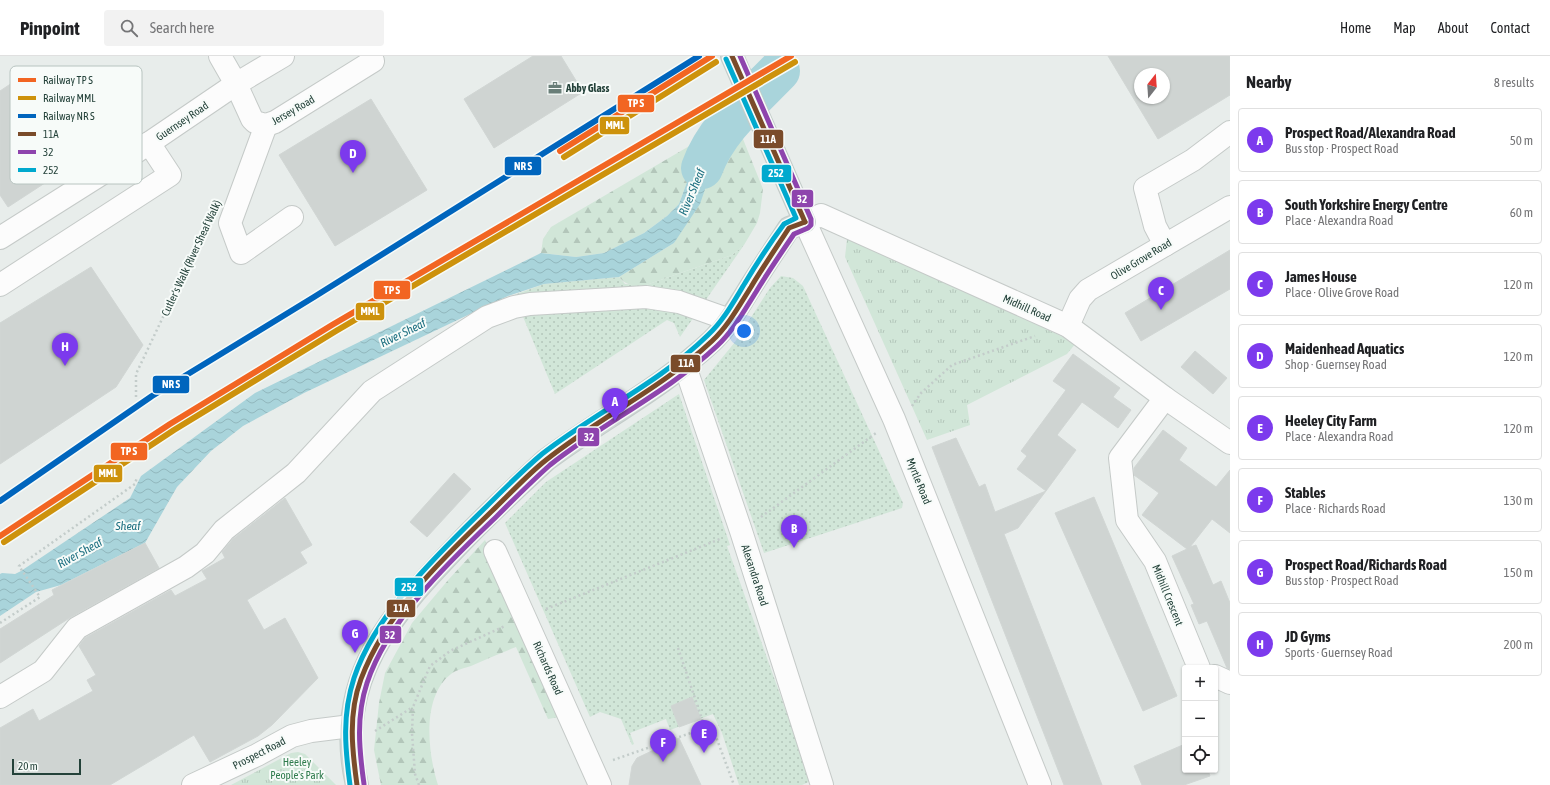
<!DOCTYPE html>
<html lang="en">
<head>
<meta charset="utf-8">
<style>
	:root { --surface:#fff; --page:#f2f2f2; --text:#202124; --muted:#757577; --line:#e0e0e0; --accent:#7c3aed }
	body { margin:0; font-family:"Asap Condensed",sans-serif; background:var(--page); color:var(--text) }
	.controls { position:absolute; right:12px; bottom:12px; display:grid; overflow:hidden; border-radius:4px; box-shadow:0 1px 3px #0004 }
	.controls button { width:36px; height:36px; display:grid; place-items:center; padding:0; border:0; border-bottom:1px solid var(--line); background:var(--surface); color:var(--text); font:20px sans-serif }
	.compass { position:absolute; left:1134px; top:12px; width:36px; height:36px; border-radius:50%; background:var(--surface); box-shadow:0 1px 3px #0004; rotate:17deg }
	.scale { position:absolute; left:12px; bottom:10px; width:69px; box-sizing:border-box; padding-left:4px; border:2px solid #24423a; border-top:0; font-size:11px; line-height:14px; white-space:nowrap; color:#24423a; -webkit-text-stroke:3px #f7fbf9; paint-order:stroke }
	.you { position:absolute; left:744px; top:275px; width:14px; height:14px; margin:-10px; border:3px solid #fff; border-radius:50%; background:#1a73e8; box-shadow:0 0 0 6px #1a73e833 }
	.badge { display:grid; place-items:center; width:26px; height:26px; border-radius:50%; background:var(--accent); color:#fff; font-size:13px; font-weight:700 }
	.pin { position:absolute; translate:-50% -33px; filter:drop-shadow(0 1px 2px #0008) }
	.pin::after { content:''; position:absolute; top:21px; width:14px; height:12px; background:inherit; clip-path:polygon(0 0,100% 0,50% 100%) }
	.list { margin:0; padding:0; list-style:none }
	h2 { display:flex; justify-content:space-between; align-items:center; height:52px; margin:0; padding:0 16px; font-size:17px }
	h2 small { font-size:13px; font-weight:400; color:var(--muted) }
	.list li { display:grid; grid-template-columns:26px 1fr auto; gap:12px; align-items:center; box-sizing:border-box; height:64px; margin:0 8px 8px; padding:0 8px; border:1px solid var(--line); border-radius:4px }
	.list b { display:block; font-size:15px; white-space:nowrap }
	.list p { margin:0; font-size:13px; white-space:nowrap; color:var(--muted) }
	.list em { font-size:13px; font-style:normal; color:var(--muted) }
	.icon { flex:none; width:22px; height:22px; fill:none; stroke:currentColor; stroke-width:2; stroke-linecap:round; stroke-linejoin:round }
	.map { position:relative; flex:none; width:1230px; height:729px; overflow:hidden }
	header { display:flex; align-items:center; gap:24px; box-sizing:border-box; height:56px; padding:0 20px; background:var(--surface); border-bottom:1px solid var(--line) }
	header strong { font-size:19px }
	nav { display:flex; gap:22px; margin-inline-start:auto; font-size:14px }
	.search { width:280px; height:36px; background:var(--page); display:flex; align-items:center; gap:10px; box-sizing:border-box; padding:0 14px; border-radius:4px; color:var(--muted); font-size:15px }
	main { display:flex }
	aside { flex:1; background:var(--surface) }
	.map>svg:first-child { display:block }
	.grass { fill:url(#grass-dots) }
	.forest { fill:url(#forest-firs) }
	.park { fill:url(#park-tufts) }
	.water { fill:url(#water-waves) }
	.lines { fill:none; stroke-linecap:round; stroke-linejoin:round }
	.river { stroke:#a9d4db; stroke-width:42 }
	.building { fill:#cfd4d2; stroke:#d1d6d4; fill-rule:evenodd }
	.minor-casing { stroke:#c5cac8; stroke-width:24 }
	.major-casing { stroke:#c3ccc9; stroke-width:24 }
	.path { stroke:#c3ccca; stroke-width:2.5; stroke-dasharray:2 3; stroke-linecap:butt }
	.minor { stroke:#fcfcfc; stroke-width:22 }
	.major { stroke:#cfd7d5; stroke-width:22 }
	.bus-1-casing { stroke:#f7fbf9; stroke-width:8 }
	.bus-2-casing { stroke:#f7fbf9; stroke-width:8 }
	.bus-3-casing { stroke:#f7fbf9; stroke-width:8 }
	.bus-1 { stroke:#7a4b2a; stroke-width:5 }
	.bus-2 { stroke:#8e44ad; stroke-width:5 }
	.bus-3 { stroke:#00a9ce; stroke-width:5 }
	.rail-1-casing { stroke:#f7fbf9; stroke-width:9 }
	.rail-2-casing { stroke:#f7fbf9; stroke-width:9 }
	.rail-3-casing { stroke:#f7fbf9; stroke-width:9 }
	.rail-1 { stroke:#f26522; stroke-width:6 }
	.rail-2 { stroke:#cd920c; stroke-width:6 }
	.rail-3 { stroke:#0065bd; stroke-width:6 }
	.labels { text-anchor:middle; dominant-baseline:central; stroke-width:4; stroke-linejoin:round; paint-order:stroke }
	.poi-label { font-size:11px; font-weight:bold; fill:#24423a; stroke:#f7fbf9; text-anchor:start }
	.street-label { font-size:11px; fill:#24423a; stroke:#f7fbf9 }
	.park-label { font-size:11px; fill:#2d7a4b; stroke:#f7fbf9 }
	.water-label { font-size:12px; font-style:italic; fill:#1c6f80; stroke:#f7fbf9 }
	.key { fill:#f7fbf9; stroke:#b8c4c0; stroke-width:1 }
	.key-label { font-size:11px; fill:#24423a }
	.line-badge { stroke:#f7fbf9; stroke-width:1.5 }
	.badge-label { font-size:11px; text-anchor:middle; font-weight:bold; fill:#fff }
</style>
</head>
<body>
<header>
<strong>Pinpoint</strong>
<div class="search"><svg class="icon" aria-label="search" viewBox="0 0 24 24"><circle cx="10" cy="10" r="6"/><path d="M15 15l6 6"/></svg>Search here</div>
<nav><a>Home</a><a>Map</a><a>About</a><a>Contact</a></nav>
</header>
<main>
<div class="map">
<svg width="1230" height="729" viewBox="0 0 1230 729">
	<defs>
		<pattern id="grass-dots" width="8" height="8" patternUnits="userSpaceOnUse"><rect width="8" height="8" fill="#d1e6d8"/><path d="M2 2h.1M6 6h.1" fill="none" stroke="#b3c6ba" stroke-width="1.8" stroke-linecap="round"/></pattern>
		<pattern id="forest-firs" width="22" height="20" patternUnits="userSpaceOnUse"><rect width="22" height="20" fill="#d1e6d8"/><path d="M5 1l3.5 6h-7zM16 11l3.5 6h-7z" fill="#b3c6ba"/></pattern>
		<pattern id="park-tufts" width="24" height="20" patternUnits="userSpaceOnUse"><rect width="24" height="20" fill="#d1e6d8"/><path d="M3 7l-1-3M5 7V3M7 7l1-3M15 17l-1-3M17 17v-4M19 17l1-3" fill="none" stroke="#b3c6ba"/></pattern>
		<pattern id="water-waves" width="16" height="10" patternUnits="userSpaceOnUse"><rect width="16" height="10" fill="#a9d4db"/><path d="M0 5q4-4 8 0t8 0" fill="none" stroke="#91b7bd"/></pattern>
	</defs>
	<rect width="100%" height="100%" fill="#e8edeb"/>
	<g class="grass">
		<polygon points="744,189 680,281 674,267 667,264 555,338 514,239 544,228 619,221 625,228 646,229 732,199"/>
		<polygon points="781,220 793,222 803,230 903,447 902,452 764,497 704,324 735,286 770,232"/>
		<polygon points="679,338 730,489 727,490 811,725 802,729 739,729 722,677 713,658 670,674 666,663 630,677 634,688 632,689 621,663 600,656 590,661 505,467 546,426"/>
	</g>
	<g class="forest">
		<path d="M739 73 763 133 760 157 757 167 744 189 732 199 646 229C634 230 627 230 619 221L674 187 717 98Z"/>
		<polygon points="703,82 679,148 667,160 644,177 604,197 576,201 541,197 543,183 551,171"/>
		<path d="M485 484 565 660 548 663 516 591C501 597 486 603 471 610 465 612 456 614 451 618 421 641 428 698 438 729H381L374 694 379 647 385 617 412 567 449 523Z"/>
	</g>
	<g class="park">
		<polygon points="847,183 857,184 1076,287 1067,298 967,349 970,369 927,384 845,201"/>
		<polygon points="298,696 305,698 336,729 231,729 291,697"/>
	</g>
	<polygon class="water" points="730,55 739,73 717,98 700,148 674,187 619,221 544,228 508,240 304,337 243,370 211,395 177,431 145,487 61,529 36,536 0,560 0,518 2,517 15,518 21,515 130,442 141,420 255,337 541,197 576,201 604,197 644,177 667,160 679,148 703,82"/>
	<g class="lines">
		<path class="river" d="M702 112C716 73 751 44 779 15"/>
	</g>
	<g class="building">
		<polygon points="533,0 561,0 583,36 494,92 464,43"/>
		<path d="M1108 0H1230V39L1158 83ZM1140 18H1164V42H1140Z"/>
		<polygon points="18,23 74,108 8,151 0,139 0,35"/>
		<polygon points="371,43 427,134 335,190 279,99"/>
		<polygon points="1230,194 1230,233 1141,285 1125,257"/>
		<polygon points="91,211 143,289 116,331 0,408 0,267"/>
		<polygon points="1195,295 1227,322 1213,338 1181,311"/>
		<polygon points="1073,298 1120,332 1113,341 1131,354 1118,372 1082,346 1057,379 1076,394 1046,435 1017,413 1027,400 1021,395 1066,334 1053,325"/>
		<polygon points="1163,374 1187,392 1179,404 1216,431 1230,414 1230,477 1212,463 1190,491 1196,489 1213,529 1221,525 1230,547 1230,613 1227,612 1207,565 1199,568 1191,549 1194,548 1172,500 1187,493 1142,459 1159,437 1134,419 1134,412"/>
		<polygon points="956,382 979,431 985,428 995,456 1046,435 1018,472 1004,478 1102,729 1064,729 932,391"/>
		<polygon points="454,417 471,433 427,481 410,466"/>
		<polygon points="1094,441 1177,640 1143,655 1055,457"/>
		<polygon points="285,442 312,489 300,496 307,507 247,544 264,574 285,562 318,622 272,669 258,680 210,706 194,679 110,729 0,729 0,672 33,653 39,665 93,635 87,624 96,619 79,590 85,582 171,534 175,540 207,523 202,515 225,502 222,496 233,483"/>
		<polygon points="145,487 159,512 71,561 0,607 0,573 54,539 52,534"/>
		<polygon points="692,641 701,663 679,671 671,650"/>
		<polygon points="679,682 701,729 629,729 632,710 637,702"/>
		<polygon points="1185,688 1185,714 1208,714 1210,720 1184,729 1142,729 1134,710"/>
	</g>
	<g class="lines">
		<g class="minor-casing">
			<g id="minor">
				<polyline points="220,0 236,28 252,63 255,66 266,69 275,66 373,5"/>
				<polyline points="266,69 230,167 241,197 292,161"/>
				<polyline points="0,182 133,98 236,28 283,0"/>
				<polyline points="1165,189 1155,170 1145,132 1193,104 1230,76"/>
				<polyline points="0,229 170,119 149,87"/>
				<polyline points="1068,270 1080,243 1088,234 1230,151"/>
				<polyline points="685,310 741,475 822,729"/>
				<polyline points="1165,342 1120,402 1127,464 1155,505 1199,612"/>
				<polyline points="495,495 600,729"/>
				<polyline points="1215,620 1230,627"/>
				<polyline points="0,641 43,615 77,572 186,511 205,497 224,474 296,417 372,335 487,261 514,251 530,248 646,241 679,246 730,264"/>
				<polyline points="193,729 257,699 292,680 311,675 351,670"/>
				<polyline points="1040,729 894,363 805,166 821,159 1068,270 1165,342 1230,387"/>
			</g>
		</g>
		<g class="major-casing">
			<path id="major" d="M357 729C332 622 392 558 461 486 479 467 499 448 519 429 528 421 537 412 546 404 601 363 662 332 712 285 725 273 735 256 745 240 759 217 774 195 789 172L805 166 732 0"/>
		</g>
		<g class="path">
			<polyline points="136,341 136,318 207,168"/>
			<polyline points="912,350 921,337 952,309 1035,280"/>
			<polyline points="761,461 876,377"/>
			<polyline points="546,553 720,483"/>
			<polyline points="0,567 40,541 19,510 135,428 137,421"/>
			<polyline points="678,592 705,672 712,670 734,729"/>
			<polyline points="375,675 413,651"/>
			<polyline points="613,704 705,672"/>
			<polyline points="419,729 415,718 412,677 413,651 430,610 450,595 505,570"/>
		</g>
		<use href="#minor" class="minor"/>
		<use href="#major" class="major"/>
		<g class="bus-1-casing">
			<g id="bus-1">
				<polyline points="732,0 805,166"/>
				<path d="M357 729C352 693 348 658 361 623 386 556 442 503 492 455 510 438 527 419 546 404 600 361 662 332 712 285 728 270 739 250 751 231 763 211 776 192 789 172L805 166"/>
			</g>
		</g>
		<g class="bus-2-casing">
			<path id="bus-2" d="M364 728C359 693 356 660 367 627 388 563 450 505 497 460 514 443 532 425 550 409 604 366 667 337 717 290 733 275 744 255 756 236 768 216 781 197 794 178L808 172 811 169V163L740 0"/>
		</g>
		<g class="bus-3-casing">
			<path id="bus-3" d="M350 729C345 692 342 659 354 622 376 556 439 497 488 449 505 432 523 414 542 398 596 356 659 327 708 279 724 264 734 245 745 227 757 207 770 187 784 168L796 162 726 3"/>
		</g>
		<use href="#bus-1" class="bus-1"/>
		<use href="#bus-2" class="bus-2"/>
		<use href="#bus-3" class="bus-3"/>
		<g class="rail-1-casing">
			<g id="rail-1">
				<polyline points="560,95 712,0"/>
				<polyline points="0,480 170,368 332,269 791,0"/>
			</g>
		</g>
		<g class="rail-2-casing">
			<g id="rail-2">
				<polyline points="564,101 716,6"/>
				<polyline points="4,486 174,374 336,275 795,6"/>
			</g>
		</g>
		<g class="rail-3-casing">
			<polyline id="rail-3" points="0,445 152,340 314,241 699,0"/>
		</g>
		<use href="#rail-1" class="rail-1"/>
		<use href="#rail-2" class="rail-2"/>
		<use href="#rail-3" class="rail-3"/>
	</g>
	<defs>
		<g id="office-bare" transform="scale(1.08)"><path d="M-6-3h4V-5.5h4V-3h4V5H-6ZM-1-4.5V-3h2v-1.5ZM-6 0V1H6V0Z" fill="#697e78" stroke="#f7fbf9" stroke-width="2.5" paint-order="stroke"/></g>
	</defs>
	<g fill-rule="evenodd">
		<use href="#office-bare" x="555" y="32"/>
	</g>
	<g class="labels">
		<g class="poi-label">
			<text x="566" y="32">Abby Glass</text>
		</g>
		<g class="street-label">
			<text transform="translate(293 54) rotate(-30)">Jersey Road</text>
			<text transform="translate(182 65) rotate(-34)">Guernsey Road</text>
			<text transform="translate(191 202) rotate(-65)">Cutler's Walk (River Sheaf Walk)</text>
			<text transform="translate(1141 203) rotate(-31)">Olive Grove Road</text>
			<text transform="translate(1027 252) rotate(24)">Midhill Road</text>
			<text transform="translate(919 425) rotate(68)">Myrtle Road</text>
			<text transform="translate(755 519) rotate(72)">Alexandra Road</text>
			<text transform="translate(1168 539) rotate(68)">Midhill Crescent</text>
			<text transform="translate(548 612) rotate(66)">Richards Road</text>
			<text transform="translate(259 697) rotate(-27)">Prospect Road</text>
		</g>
		<g class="park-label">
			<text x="297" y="706">Heeley<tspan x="297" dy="13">People's Park</tspan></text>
		</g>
		<g class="water-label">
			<text transform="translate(692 136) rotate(-67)">River Sheaf</text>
			<text transform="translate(403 277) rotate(-26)">River Sheaf</text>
			<text x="128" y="470">Sheaf</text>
			<text transform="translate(80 497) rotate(-29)">River Sheaf</text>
		</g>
	</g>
	<rect x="10" y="10" width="132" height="118" rx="6" class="key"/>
	<rect x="18" y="22" width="18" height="4" fill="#f26522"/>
	<rect x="18" y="40" width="18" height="4" fill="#cd920c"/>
	<rect x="18" y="58" width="18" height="4" fill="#0065bd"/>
	<rect x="18" y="76" width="18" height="4" fill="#7a4b2a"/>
	<rect x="18" y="94" width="18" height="4" fill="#8e44ad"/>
	<rect x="18" y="112" width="18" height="4" fill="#00a9ce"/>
	<g class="key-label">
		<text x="43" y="28">Railway TP S</text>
		<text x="43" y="46">Railway MML</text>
		<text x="43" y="64">Railway NR S</text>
		<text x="43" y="82">11A</text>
		<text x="43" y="100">32</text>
		<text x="43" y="118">252</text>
	</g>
	<g class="line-badge">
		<rect x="617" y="38" width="38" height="19" rx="4" fill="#f26522"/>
		<rect x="599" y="60" width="31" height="19" rx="4" fill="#cd920c"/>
		<rect x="753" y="73" width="31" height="20" rx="4" fill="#7a4b2a"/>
		<rect x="504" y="100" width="38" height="20" rx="4" fill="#0065bd"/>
		<rect x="761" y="108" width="31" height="19" rx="4" fill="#00a9ce"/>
		<rect x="791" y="133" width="23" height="19" rx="4" fill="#8e44ad"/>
		<rect x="373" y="224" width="38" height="20" rx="4" fill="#f26522"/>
		<rect x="355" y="246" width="30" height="19" rx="4" fill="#cd920c"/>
		<rect x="670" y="298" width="31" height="19" rx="4" fill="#7a4b2a"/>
		<rect x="152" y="319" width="38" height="19" rx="4" fill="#0065bd"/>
		<rect x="577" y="371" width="23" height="20" rx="4" fill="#8e44ad"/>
		<rect x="110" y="386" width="38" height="19" rx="4" fill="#f26522"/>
		<rect x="93" y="408" width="30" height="19" rx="4" fill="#cd920c"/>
		<rect x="394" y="521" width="30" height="20" rx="4" fill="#00a9ce"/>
		<rect x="386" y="543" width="30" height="19" rx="4" fill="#7a4b2a"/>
		<rect x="379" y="569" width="23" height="19" rx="4" fill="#8e44ad"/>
	</g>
	<g class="badge-label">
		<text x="636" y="51">TP S</text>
		<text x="615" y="73">MML</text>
		<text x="768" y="87">11A</text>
		<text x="523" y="114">NR S</text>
		<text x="776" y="121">252</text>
		<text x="802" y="147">32</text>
		<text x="392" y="238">TP S</text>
		<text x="370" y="259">MML</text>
		<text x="686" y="311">11A</text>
		<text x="171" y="332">NR S</text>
		<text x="589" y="385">32</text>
		<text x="129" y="399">TP S</text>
		<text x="108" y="421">MML</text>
		<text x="409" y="535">252</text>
		<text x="401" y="556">11A</text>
		<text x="390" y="583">32</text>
	</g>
</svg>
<div class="controls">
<button>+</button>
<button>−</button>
<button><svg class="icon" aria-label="locate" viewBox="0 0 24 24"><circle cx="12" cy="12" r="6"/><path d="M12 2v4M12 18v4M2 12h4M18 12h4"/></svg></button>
</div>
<svg class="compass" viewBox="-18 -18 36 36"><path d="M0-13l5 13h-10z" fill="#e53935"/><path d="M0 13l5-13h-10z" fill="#757577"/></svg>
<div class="scale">20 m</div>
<div class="you"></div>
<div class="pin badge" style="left:615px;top:365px">A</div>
<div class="pin badge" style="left:794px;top:492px">B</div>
<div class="pin badge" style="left:1161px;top:254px">C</div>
<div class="pin badge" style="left:353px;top:117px">D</div>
<div class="pin badge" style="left:704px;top:697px">E</div>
<div class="pin badge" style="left:663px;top:706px">F</div>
<div class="pin badge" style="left:355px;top:597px">G</div>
<div class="pin badge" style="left:65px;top:310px">H</div>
</div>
<aside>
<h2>Nearby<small>8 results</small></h2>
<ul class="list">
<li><span class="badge">A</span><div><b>Prospect Road/Alexandra Road</b><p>Bus stop · Prospect Road</p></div><em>50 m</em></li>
<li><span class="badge">B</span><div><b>South Yorkshire Energy Centre</b><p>Place · Alexandra Road</p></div><em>60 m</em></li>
<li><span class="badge">C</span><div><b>James House</b><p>Place · Olive Grove Road</p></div><em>120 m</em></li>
<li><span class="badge">D</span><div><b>Maidenhead Aquatics</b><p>Shop · Guernsey Road</p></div><em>120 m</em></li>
<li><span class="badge">E</span><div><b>Heeley City Farm</b><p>Place · Alexandra Road</p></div><em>120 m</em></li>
<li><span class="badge">F</span><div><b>Stables</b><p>Place · Richards Road</p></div><em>130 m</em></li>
<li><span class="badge">G</span><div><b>Prospect Road/Richards Road</b><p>Bus stop · Prospect Road</p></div><em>150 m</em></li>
<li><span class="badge">H</span><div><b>JD Gyms</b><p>Sports · Guernsey Road</p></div><em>200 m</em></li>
</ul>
</aside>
</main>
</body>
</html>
